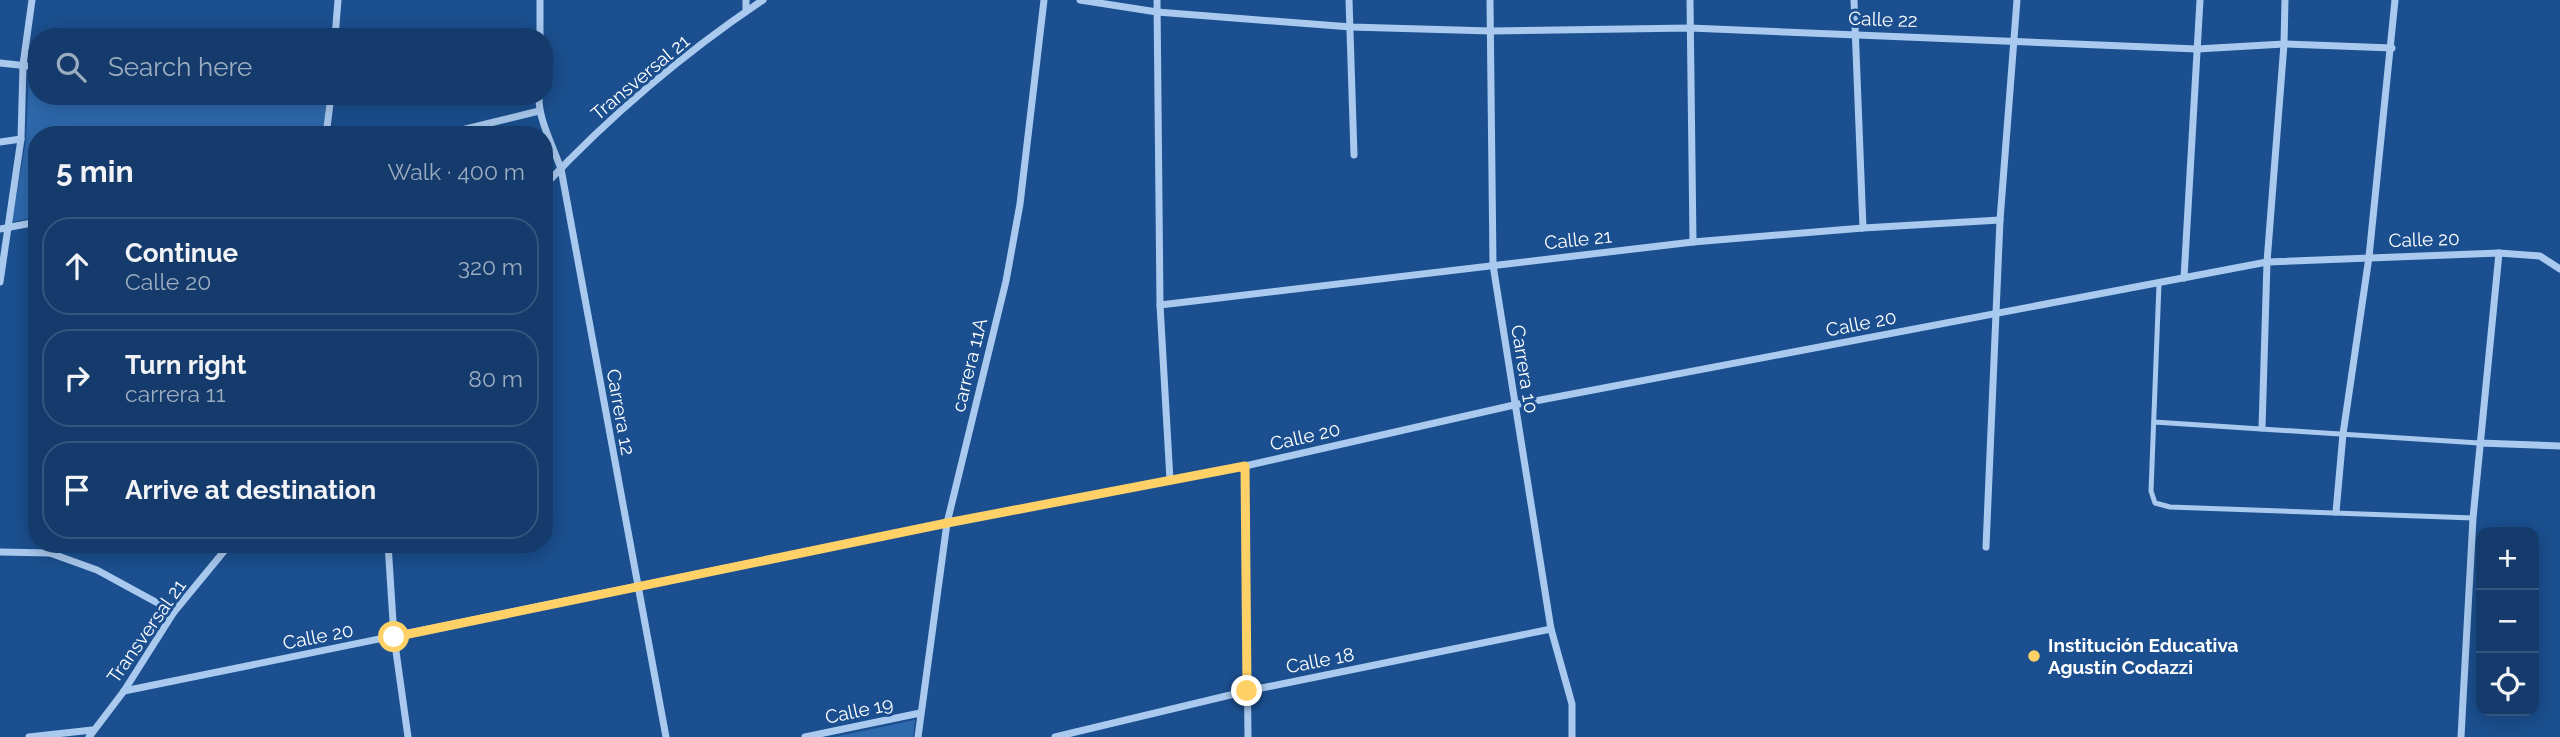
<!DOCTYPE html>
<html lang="en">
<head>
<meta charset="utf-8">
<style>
	:root { --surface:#143b6b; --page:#1d4271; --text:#f1f3f6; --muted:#9dadc1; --line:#33557e }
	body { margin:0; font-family:Raleway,sans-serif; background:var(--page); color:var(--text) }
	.controls { position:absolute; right:21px; bottom:21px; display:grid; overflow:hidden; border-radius:14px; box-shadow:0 4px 18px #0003 }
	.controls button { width:63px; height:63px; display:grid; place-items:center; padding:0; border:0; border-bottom:2px solid var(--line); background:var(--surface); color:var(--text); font:35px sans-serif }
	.stop { position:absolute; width:21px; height:21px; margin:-16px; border:5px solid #ffd166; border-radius:50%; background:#fff }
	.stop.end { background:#ffd166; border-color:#fff; box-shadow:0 2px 7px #0008 }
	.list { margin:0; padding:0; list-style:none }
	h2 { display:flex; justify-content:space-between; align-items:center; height:91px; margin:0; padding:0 28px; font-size:30px }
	h2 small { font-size:23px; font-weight:400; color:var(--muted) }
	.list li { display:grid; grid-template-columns:46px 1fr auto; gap:21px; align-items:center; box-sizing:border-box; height:98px; margin:0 14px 14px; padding:0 14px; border:2px solid var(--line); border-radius:28px }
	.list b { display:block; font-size:26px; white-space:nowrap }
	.list p { margin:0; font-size:23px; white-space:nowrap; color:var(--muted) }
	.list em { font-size:23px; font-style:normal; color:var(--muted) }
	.icon { flex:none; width:38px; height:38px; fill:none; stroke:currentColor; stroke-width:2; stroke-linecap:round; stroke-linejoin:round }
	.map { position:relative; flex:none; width:2560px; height:737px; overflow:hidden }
	.search { position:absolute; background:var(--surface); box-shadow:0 4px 18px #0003; left:28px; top:28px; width:525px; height:77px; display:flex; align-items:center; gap:18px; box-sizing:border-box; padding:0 24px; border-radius:28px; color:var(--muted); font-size:26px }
	.panel { position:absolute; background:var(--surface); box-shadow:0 4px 18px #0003; left:28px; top:126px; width:525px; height:427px; border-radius:28px }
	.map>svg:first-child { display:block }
	.green { fill:#2e69ad }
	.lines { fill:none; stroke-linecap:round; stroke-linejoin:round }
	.service { stroke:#a9c9ee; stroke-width:5 }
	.minor { stroke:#a9c9ee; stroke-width:7 }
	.route { stroke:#ffd166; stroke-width:9 }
	.poi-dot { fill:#ffd166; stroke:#1b4f8f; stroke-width:2.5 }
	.labels { text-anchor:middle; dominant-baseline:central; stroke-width:6; stroke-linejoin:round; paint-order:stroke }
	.street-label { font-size:19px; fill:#fff; stroke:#1b4f8f }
	.poi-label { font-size:19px; font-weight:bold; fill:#fff; stroke:#1b4f8f; text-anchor:start }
</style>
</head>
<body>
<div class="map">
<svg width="2560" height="737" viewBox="0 0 2560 737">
	<rect width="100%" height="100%" fill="#1b4f8f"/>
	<g class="green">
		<polygon points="29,72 37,73 37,96 257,96 326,104 323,135 37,135 37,217 12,222 26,140"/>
		<polygon points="915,720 913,737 834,737"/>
	</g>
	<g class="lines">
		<g class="service">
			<polyline points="2159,284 2151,491 2155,503 2170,507 2473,518"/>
			<polyline points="2154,422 2479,443"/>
		</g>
		<g class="minor">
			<polyline points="1080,0 1157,12 1351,27 1491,31 1690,28 2197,49 2284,44 2392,48"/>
			<polyline points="1157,0 1160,305 1170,480"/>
			<polyline points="1349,0 1354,155"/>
			<polyline points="1490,0 1493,265 1551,629 1572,704 1572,737"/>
			<polyline points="1690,0 1693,242"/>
			<polyline points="1854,0 1863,228"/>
			<polyline points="746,11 746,0"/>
			<polyline points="335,37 338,0"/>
			<polyline points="540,37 540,0"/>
			<polyline points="0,63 37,67"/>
			<polyline points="296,96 330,100"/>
			<path d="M539 96C538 119 553 146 561 169L666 737"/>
			<polyline points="326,135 331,96"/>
			<polyline points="441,135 539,111"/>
			<polyline points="0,142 21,139"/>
			<path d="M544 186C609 117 684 53 763 0"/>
			<polyline points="0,229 37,222"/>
			<polyline points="2184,278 2200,0"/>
			<polyline points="0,282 21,139 23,65 32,0"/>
			<polyline points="1160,305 1693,242 1863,228 2000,220"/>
			<polyline points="2262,428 2267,262 2284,44 2285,0"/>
			<polyline points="2479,443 2560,446"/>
			<polyline points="1245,466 1248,737"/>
			<polyline points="2336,512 2343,434 2369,257 2395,0"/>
			<polyline points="388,544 394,637 408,737"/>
			<polyline points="1986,547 2000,220 2017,0"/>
			<polyline points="0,552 50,553 97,570 174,612"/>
			<polyline points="50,553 57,544"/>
			<polyline points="124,691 947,523 1245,466 1514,405 2267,262 2499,253 2540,256 2560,269"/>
			<polyline points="29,737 92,730"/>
			<polyline points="89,737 124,691 174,612 230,544"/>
			<polyline points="805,737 920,713"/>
			<polyline points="918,737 947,523 1006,281 1020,204 1044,0"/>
			<polyline points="1055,737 1247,691 1551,629"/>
			<polyline points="2461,737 2473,518 2499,253"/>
		</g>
	</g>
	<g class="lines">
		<polyline class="route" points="394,637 947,523 1245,466 1247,691"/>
	</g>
	<circle class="poi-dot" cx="2034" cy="656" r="7"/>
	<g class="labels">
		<g class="street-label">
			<text transform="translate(1883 19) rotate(2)">Calle 22</text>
			<text transform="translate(640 77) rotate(-40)">Transversal 21</text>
			<text transform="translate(1578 239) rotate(-6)">Calle 21</text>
			<text transform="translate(2424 239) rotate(-2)">Calle 20</text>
			<text transform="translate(1861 323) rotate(-11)">Calle 20</text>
			<text transform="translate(969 365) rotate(-76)">carrera 11A</text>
			<text transform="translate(1525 369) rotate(81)">Carrera 10</text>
			<text transform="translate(621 412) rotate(80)">Carrera 12</text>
			<text transform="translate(1305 436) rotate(-13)">Calle 20</text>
			<text transform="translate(146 631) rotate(-55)">Transversal 21</text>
			<text transform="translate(318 636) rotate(-11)">Calle 20</text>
			<text transform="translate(1320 660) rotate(-11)">Calle 18</text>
			<text transform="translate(859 710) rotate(-12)">Calle 19</text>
		</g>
		<g class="poi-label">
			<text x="2048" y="645">Institución Educativa<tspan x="2048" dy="22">Agustín Codazzi</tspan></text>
		</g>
	</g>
</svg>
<div class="controls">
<button>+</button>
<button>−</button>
<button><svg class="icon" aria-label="locate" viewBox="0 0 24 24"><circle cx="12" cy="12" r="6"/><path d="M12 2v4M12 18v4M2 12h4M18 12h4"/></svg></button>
</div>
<div class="stop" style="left:394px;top:637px"></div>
<div class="stop end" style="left:1247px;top:691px"></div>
<div class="search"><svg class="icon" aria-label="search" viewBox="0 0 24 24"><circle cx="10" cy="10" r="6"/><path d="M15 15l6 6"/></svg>Search here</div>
<section class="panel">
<h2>5 min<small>Walk · 400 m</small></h2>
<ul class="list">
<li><svg class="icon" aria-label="ahead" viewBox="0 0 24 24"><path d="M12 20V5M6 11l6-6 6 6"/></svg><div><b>Continue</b><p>Calle 20</p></div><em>320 m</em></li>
<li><svg class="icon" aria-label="right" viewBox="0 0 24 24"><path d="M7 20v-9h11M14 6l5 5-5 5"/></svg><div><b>Turn right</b><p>carrera 11</p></div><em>80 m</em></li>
<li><svg class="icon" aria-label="arrive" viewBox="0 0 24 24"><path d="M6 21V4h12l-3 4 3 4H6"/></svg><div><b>Arrive at destination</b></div></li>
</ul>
</section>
</div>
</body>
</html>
